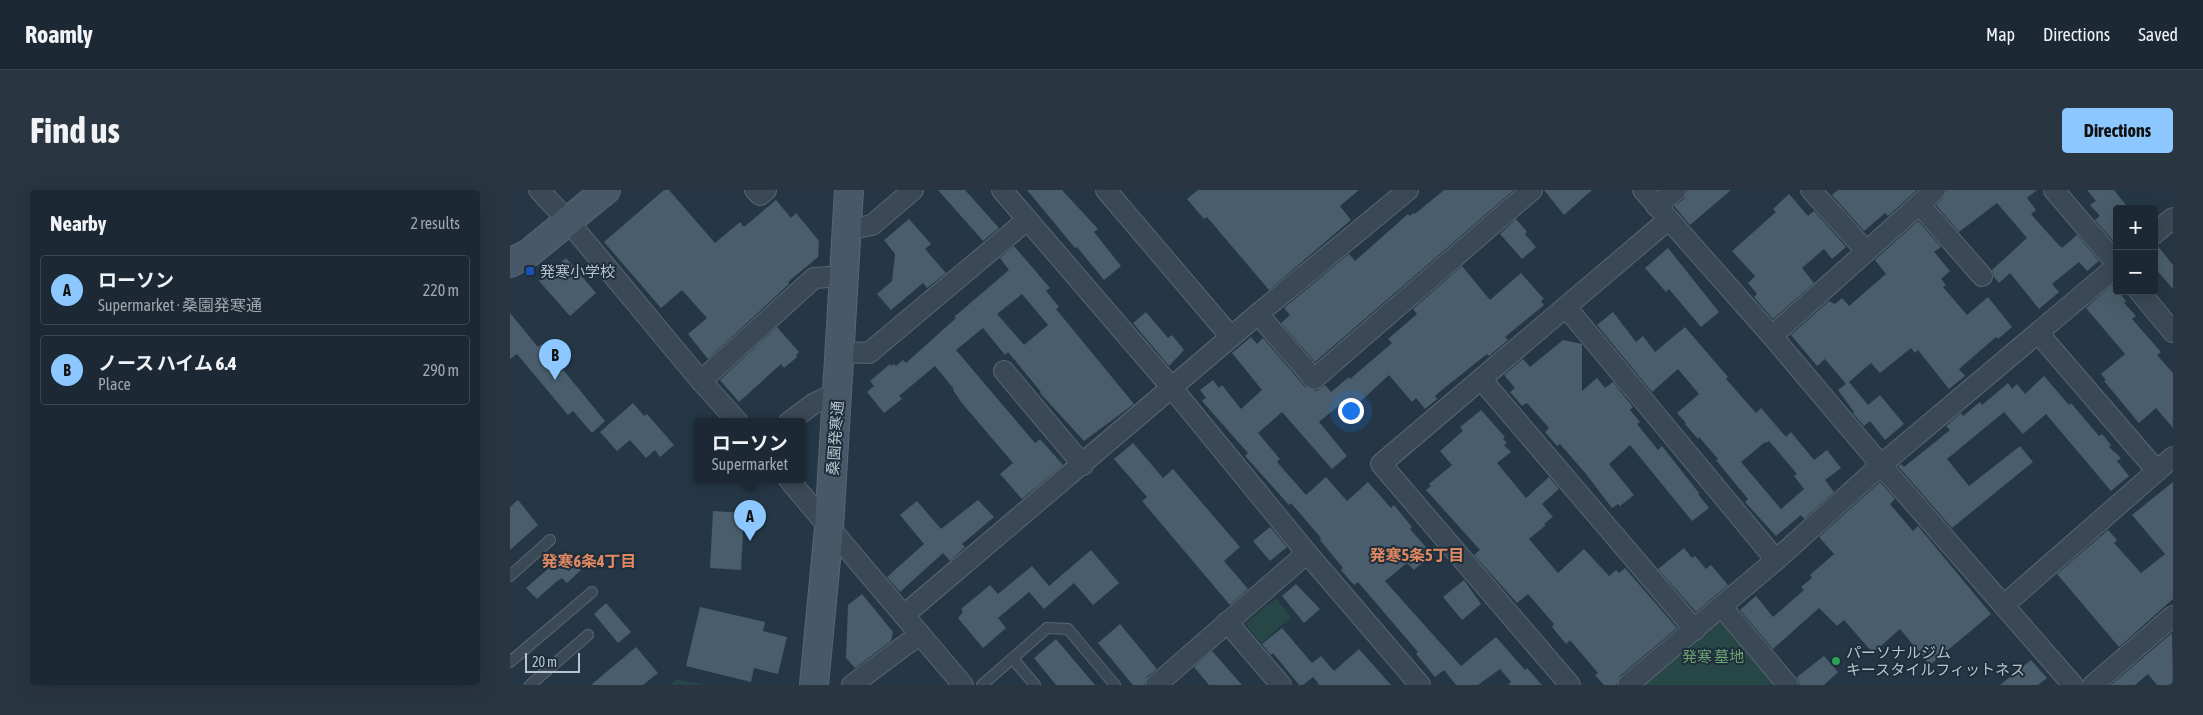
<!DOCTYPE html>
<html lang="en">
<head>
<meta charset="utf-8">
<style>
	:root { --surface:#1c2934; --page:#293540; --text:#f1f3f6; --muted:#a0a6ac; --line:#3a454f; --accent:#8cc7ff }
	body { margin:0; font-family:"Asap Condensed","Noto Sans JP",sans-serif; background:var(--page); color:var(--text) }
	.controls { position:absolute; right:15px; top:15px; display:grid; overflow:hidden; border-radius:5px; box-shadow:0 5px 20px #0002 }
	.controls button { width:45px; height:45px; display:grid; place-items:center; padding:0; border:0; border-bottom:1px solid var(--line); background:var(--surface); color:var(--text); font:25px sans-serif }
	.scale { position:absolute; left:15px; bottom:12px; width:55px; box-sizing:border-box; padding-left:5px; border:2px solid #b8c3ce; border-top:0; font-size:14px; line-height:18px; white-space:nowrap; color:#b8c3ce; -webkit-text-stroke:4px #1e2e3b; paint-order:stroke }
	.you { position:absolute; left:840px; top:220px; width:18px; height:18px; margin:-12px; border:4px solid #fff; border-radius:50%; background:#1a73e8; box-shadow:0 0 0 8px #1a73e833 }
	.badge { display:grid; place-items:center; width:32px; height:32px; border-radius:50%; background:var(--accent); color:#111; font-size:16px; font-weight:700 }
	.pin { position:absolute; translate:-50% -41px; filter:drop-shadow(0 1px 2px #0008) }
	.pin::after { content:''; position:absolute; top:26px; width:18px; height:15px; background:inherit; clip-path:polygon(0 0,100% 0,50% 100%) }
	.popup { position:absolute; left:184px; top:228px; width:112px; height:65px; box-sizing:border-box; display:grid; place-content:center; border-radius:5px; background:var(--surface); filter:drop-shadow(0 1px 4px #0005); font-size:16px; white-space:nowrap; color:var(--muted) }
	.popup b { font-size:19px; color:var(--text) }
	.popup::after { content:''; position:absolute; left:50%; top:100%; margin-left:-10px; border:10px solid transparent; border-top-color:var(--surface) }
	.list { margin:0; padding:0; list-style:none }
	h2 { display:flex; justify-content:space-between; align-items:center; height:65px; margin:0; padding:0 20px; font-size:21px }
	h2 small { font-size:16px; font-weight:400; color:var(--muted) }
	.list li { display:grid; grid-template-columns:32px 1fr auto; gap:15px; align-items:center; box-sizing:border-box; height:70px; margin:0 10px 10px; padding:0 10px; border:1px solid var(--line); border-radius:5px }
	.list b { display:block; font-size:19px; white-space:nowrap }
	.list p { margin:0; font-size:16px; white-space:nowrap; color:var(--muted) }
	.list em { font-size:16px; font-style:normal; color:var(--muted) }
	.map { position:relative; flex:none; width:1663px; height:495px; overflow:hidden; border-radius:5px }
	header { display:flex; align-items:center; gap:30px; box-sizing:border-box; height:70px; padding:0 25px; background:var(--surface); border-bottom:1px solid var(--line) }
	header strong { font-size:24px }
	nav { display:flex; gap:28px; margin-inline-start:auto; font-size:18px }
	.intro { display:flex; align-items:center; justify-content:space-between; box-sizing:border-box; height:120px; padding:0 30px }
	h1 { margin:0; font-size:35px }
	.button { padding:12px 22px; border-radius:5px; background:var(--accent); color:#111; font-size:18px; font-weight:700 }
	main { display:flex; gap:30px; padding:0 30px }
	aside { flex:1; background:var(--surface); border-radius:5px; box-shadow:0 5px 20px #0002 }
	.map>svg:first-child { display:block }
	.green { fill:#274747 }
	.building { fill:#495d6c; fill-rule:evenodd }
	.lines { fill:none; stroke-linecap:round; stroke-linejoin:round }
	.lane-casing { stroke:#586672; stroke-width:12 }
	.street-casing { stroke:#586672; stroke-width:22 }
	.secondary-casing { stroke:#586672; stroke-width:30 }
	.lane { stroke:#3a4955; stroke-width:10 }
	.street { stroke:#3a4955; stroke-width:20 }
	.secondary { stroke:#475869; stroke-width:28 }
	.transit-dot { fill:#1a4fb4; stroke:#1e2e3b; stroke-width:2 }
	.leisure-dot { fill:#2e9e5b; stroke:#1e2e3b; stroke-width:2 }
	.labels { text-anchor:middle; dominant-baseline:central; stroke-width:4; stroke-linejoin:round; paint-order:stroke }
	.poi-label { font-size:15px; fill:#b8c3ce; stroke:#1e2e3b; text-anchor:start }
	.street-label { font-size:15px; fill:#b8c3ce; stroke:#1e2e3b }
	.park-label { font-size:15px; fill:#6da272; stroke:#1e2e3b }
	.neighbourhood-label { font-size:16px; font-weight:bold; fill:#e08861; stroke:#1e2e3b }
</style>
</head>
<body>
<header>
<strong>Roamly</strong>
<nav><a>Map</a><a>Directions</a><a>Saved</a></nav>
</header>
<div class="intro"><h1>Find us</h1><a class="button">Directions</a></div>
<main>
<aside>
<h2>Nearby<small>2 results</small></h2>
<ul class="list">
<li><span class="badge">A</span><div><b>ローソン</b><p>Supermarket · 桑園発寒通</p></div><em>220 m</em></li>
<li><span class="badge">B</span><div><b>ノース ハイム 6.4</b><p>Place</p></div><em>290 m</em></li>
</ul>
</aside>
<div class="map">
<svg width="1663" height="495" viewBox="0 0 1663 495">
	<rect width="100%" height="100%" fill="#253746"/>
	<g class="green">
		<polygon points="766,408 781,427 751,453 735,434"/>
		<polygon points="1201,431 1213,434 1265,495 1127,495"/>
		<polygon points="167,489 194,495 160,495"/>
	</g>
	<g class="building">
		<polygon points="154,0 159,0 205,53 230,32 234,37 266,10 281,28 286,23 309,51 308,67 278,92 279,94 198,169 178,144 197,128 172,100 151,118 94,52"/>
		<polygon points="428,0 455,0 489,38 473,51"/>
		<polygon points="517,0 552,0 588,39 584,42 611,76 594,90 567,57 565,58"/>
		<polygon points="688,0 849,0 830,16 841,30 759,100 697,27 694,29 677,9"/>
		<polygon points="934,0 1004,0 805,172 771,133 780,125 774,118 839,64 845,71 898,24 900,26 903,23 905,24"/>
		<polygon points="1034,0 1082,0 1054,25"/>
		<polygon points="1178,0 1221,0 1180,35 1164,16 1174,9"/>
		<polygon points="1328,0 1407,0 1378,26 1375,23 1354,41 1322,5"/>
		<polygon points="1437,0 1527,0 1517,8 1526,20 1521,24 1544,50 1552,58 1567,45 1589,71 1577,81 1569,72 1542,94 1549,102 1529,119 1500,83 1489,93 1484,87 1482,80 1517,48 1487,13 1449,42 1426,15 1433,8"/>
		<polygon points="1577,0 1604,0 1619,19 1607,19 1607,51 1605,53 1585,30 1590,26 1580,15 1586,11"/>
		<polygon points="1279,4 1298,26 1304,21 1336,57 1322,69 1314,59 1292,78 1304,93 1263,129 1244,107 1247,104 1238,93 1245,86 1222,61 1266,22 1263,19"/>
		<polygon points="399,29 421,54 415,59 436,83 417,98 413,93 381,120 367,104 382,91 385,64 374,50"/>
		<polygon points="1006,29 1017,42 1015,44 1026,57 1012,69 990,44"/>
		<polygon points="1408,31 1431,57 1424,62 1440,81 1431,89 1436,95 1433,97 1457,125 1478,107 1502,137 1488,149 1486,147 1449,179 1455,186 1439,199 1408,160 1405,163 1401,158 1370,183 1361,173 1339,192 1358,215 1370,205 1394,234 1375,250 1360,231 1354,236 1343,223 1344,222 1328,200 1336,194 1315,169 1307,176 1281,145 1319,111 1325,114 1332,108 1339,116 1376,84 1365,70"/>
		<polygon points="1647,55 1663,75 1663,99 1644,77 1644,56"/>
		<path d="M504 56 540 98 536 101 549 117 546 119 624 214 574 251 530 203 531 202 498 162 495 165 473 138 446 160 525 253 530 249 553 275 512 309 490 284 503 273 451 212 443 200 444 199 425 176 389 206 392 209 374 223 357 202 364 196 360 191 380 174 381 176 384 174 386 176 393 170 396 173 446 128 444 127 499 80 490 68ZM512 104 538 135 514 155 487 124Z"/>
		<polygon points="1158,58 1209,122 1191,137 1159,99 1156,102 1135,78"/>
		<polygon points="56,68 86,103 60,126 29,91"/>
		<polygon points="952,76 980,110 1011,83 1034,109 1031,111 1034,115 995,147 998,150 979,166 977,164 933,199 925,206 927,209 915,219 906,208 902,212 879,185 840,221 832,213 809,232 837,266 822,279 772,222 748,243 770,269 767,272 796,305 816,287 837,311 858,292 881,318 884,315 902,337 900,339 922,364 904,380 897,373 875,391 951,476 986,447 1015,480 1017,478 1032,495 998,495 1001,492 990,479 968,495 946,495 934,480 925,487 906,464 908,462 848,392 844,395 831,380 833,378 810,350 811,348 781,313 779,315 735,266 738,263 692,211 696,208 690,200 703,190 709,198 712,195 731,219 752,200 722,163 741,147 747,154 753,148 795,197 806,201 815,195 821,202 839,187 840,189 882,153 878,149 907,124 903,119"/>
		<polygon points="1602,95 1616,111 1614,113 1626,126 1622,129 1651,162 1647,165 1663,183 1663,238 1646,218 1629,233 1594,191 1596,190 1591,184 1615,164 1576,118"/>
		<polygon points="636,122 658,148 662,145 674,160 659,176 623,133"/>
		<path d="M1103 122 1126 152 1133 146 1145 162 1175 137 1218 187 1216 189 1246 223 1251 218 1276 247 1281 242 1304 270 1317 260 1331 278 1315 290 1324 302 1294 329 1291 325 1266 346 1235 312 1238 309 1206 270 1208 269 1189 247 1188 249 1175 234 1176 233 1167 223 1189 204 1168 179 1142 202 1087 135ZM1259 251 1287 284 1284 286 1294 299 1271 319 1231 272 1255 252 1256 253Z"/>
		<polygon points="0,123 28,157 32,154 95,231 82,243 63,221 58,225 7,164 0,169"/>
		<polygon points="267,137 289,162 286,165 287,167 274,178 271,174 229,212 210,190"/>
		<polygon points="1053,150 1072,154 1072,201 1087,188 1095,198 1103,192 1123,217 1120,220 1130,232 1127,234 1148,260 1152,256 1189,303 1188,304 1199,318 1182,331 1120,255 1099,274 1124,305 1110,316 1108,314 1102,318 1076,284 1050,254 1047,256 1035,242 1039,238 1017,213 1012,216 1000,202 1005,198 994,185 1013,169 1020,177"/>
		<polygon points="1534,186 1559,215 1561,213 1589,246 1592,244 1601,255 1599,257 1611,268 1607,271 1619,286 1601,301 1536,224 1513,244 1494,222 1437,269 1459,296 1510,256 1523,272 1442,338 1388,276 1391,274 1394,277 1440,240 1436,236 1451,223 1453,226 1470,212 1472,215 1498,193 1502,199 1507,194 1515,204"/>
		<polygon points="123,213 134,226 137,224 164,255 150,267 145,260 136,268 120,250 107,261 90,242"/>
		<polygon points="971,220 995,247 993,249 997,253 994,255 1001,262 987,273 1016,308 1039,287 1049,299 1032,314 1043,327 1034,334 1036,335 1019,349 1048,383 1074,359 1099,386 1106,380 1109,383 1115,378 1167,438 1110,486 1106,495 1094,495 1085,485 1088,483 1060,450 1056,454 1042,437 1044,434 1018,404 1007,413 964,365 970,360 916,300 921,296 919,294 942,275 930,261 953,241 950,237"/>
		<polygon points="623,253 653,288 663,279 730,357 714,371 738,399 720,415 632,311 637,307 604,269"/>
		<polygon points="1370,292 1385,309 1380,314 1403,341 1408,336 1481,424 1420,475 1390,439 1363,463 1334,430 1327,436 1309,418 1263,459 1230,420 1246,406 1263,427 1294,400 1291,397 1302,388 1300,385 1324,364 1309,347"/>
		<polygon points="1663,292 1663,409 1609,457 1547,384 1598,340 1607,350 1604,353 1631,383 1655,364 1622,325"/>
		<polygon points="8,310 28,335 0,360 0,317"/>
		<polygon points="468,310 484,327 452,354 455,357 440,371 433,363 390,402 377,387 414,354 390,325 407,311 431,339"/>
		<polygon points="203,321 234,323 231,380 200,378"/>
		<polygon points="760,337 777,357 760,371 743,351"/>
		<polygon points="1174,358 1182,368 1185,366 1196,379 1201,375 1218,395 1186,422 1148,379"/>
		<polygon points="581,360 609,393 583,415 564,393 534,419 519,402 488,428 496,438 473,458 448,428 453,422 451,419 480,395 488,404 522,376 539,396"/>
		<polygon points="56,363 71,380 57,393 52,388 47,391 27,409 16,398"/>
		<polygon points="954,390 971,414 952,430 933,407"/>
		<polygon points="786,394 810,419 794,433 772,406"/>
		<polygon points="352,404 383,442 381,451 345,478 336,468 338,415"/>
		<polygon points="96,413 121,442 108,453 84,424"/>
		<polygon points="190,417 255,432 253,441 277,447 268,484 244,478 241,492 176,476"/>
		<polygon points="610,434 647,479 638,486 634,495 623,495 588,453"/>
		<polygon points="772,438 802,473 811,466 824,481 849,459 881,495 807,495 809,494 803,487 793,495 789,495 763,463 761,465 752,454"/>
		<polygon points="1662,443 1663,495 1647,495 1638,484 1625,495 1601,495"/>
		<polygon points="546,449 585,495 546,495 524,468"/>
		<polygon points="126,457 148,483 133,495 81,495"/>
		<polygon points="702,461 732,495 699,495 684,477"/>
		<polygon points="1314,466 1328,482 1314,495 1290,495 1287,487"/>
		<polygon points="1521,470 1537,488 1528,495 1490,495"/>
	</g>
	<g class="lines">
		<g class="lane-casing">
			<g id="lane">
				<polyline points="0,386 40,350"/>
				<polyline points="503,469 525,495"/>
				<polyline points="0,472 82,402"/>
				<polyline points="20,495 78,445"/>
				<polyline points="472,495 537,438 558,439 605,495"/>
			</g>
		</g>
		<g class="street-casing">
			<g id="street">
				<polyline points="29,0 58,31 191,191 228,232"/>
				<polyline points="245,0 250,5 256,0"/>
				<polyline points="492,0 662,198 797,363 910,495"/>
				<polyline points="596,0 721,147"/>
				<polyline points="1133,0 1262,146 1371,275 1563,495"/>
				<polyline points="1301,0 1356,61"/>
				<polyline points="1544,0 1607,74"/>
				<polyline points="1409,14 1472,86"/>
				<polyline points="1146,16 1166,0"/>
				<polyline points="336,40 362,35 403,0"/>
				<polyline points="1644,44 1663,28"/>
				<polyline points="1629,101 1663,142"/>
				<polyline points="1056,117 1266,370"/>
				<polyline points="748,124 804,189 1022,0"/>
				<polyline points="1529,144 1647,281"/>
				<polyline points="1262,146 1425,0"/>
				<polyline points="331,162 359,163 517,30"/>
				<polyline points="494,181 573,275"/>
				<polyline points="971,189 1185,440"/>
				<polyline points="191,191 304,88 334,86"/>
				<polyline points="279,232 303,214 328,202"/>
				<polyline points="279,290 453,495"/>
				<polyline points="1494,415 1663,267"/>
				<polyline points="1212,417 1278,495"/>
				<polyline points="394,425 748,124 898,0"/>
				<polyline points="717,432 771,495"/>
				<polyline points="342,495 410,444"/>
				<polyline points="646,495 797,363"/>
				<polyline points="1060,495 871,274 1158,30"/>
				<polyline points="1118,495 1266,370 1371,275 1607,76"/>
				<polyline points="1583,495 1663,426"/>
			</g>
		</g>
		<g class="secondary-casing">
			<g id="secondary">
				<polyline points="0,73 19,63 96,0"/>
				<polyline points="304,495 319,338 339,0"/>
			</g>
		</g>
		<use href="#lane" class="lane"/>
		<use href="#street" class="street"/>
		<use href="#secondary" class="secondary"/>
	</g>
	<rect class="transit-dot" x="15" y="76" width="10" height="10" rx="2.5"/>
	<circle class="leisure-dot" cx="1326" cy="471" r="5"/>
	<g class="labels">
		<g class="poi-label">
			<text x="30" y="81">発寒小学校</text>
			<text x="1336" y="462">パーソナルジム<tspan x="1336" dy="17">キースタイルフィットネス</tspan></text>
		</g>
		<g class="street-label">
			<text transform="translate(325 248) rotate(-86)">桑園発寒通</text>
		</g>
		<g class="park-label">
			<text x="1203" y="466">発寒 墓地</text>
		</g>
		<g class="neighbourhood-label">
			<text x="907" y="365">発寒5条5丁目</text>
			<text x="79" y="371">発寒6条4丁目</text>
		</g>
	</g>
</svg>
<div class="controls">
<button>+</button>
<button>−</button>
</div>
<div class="scale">20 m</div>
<div class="you"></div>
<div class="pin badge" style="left:240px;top:351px">A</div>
<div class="popup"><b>ローソン</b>Supermarket</div>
<div class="pin badge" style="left:45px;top:190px">B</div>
</div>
</main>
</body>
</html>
